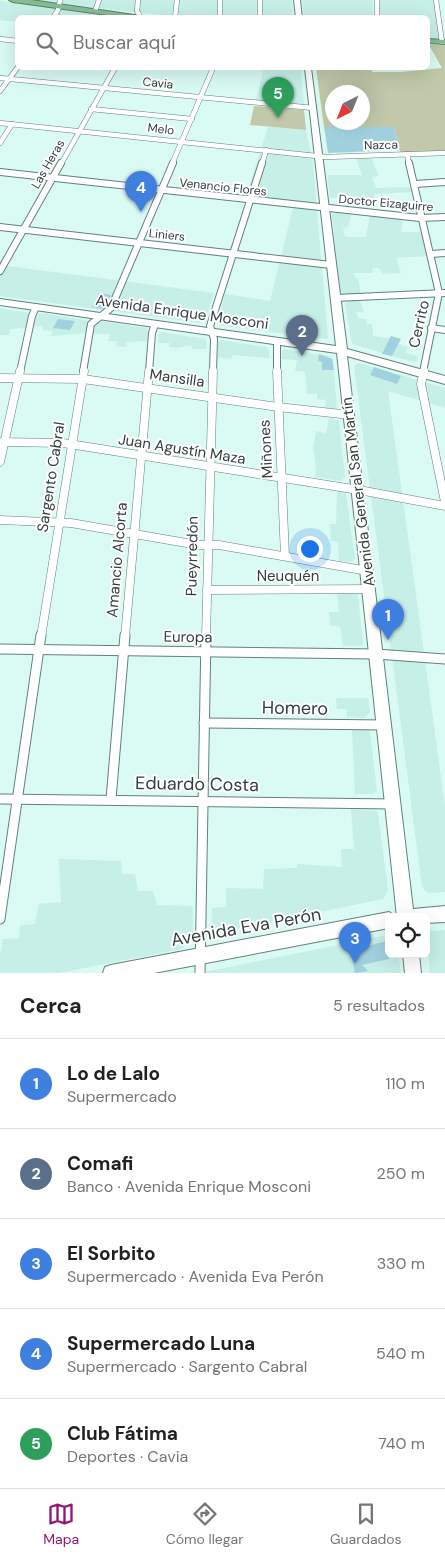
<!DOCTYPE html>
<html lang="es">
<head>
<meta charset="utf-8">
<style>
	:root { --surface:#fff; --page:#f6f6f6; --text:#202124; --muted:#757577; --line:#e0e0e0; --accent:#95166f }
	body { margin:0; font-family:"DM Sans",sans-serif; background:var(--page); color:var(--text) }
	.controls { position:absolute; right:15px; bottom:15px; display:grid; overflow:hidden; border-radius:8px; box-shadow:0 5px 20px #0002 }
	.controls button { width:45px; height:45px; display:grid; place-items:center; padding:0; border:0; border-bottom:1px solid var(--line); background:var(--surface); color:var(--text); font:25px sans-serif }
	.compass { position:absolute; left:325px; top:85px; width:45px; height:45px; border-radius:50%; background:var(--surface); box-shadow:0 5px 20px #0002; rotate:223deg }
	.you { position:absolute; left:309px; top:548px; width:18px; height:18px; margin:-12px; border:4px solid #fff; border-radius:50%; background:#1a73e8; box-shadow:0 0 0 8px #1a73e833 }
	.badge { display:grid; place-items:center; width:32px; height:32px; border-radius:50%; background:var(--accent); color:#fff; font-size:16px; font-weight:700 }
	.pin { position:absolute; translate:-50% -41px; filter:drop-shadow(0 1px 2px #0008) }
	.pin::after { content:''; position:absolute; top:26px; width:18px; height:15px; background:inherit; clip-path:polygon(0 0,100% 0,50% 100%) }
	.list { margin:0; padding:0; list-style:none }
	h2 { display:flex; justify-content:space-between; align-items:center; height:65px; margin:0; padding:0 20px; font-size:21px }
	h2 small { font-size:16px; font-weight:400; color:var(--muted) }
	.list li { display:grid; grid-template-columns:32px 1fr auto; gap:15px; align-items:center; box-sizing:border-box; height:90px; padding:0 20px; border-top:1px solid var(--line) }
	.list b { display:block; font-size:19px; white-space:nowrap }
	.list p { margin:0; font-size:16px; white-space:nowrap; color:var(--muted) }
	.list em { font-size:16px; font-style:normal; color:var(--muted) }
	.icon { flex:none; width:28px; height:28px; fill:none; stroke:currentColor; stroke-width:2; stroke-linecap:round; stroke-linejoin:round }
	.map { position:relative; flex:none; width:445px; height:973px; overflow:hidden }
	.search { position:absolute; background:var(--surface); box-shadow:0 5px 20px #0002; left:15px; right:15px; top:15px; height:55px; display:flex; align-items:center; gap:12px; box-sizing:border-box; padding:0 18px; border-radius:8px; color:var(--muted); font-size:19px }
	.sheet { height:515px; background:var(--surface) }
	nav { display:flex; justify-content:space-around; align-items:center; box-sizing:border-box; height:70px; border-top:1px solid var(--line); background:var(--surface); font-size:14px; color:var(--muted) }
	nav a { display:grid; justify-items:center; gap:2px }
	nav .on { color:var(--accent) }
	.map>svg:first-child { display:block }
	.built { fill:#c6efe8 }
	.green { fill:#c1c9aa; fill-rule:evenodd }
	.building { fill:#a1d1de }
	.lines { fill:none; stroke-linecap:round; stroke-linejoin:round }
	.minor-far3-casing { stroke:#63807b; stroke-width:5.5 }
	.minor-far2-casing { stroke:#63807b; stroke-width:8 }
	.minor-far1-casing { stroke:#63807b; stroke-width:9 }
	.minor-casing { stroke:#63807b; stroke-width:11 }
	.secondary-casing { stroke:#63807b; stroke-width:2 }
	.trunk-casing { stroke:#568565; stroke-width:2 }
	.minor-far3 { stroke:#fff; stroke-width:4.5 }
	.minor-far2 { stroke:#fff; stroke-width:6 }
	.minor-far1 { stroke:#fff; stroke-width:8 }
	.minor { stroke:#fff; stroke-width:9 }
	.secondary { fill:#fff; fill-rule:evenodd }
	.trunk { fill:#88bb94; fill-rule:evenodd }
	.labels { text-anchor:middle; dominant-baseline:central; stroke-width:4; stroke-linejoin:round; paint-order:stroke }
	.far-street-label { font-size:12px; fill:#323f3d; stroke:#fff }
	.street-label { font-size:15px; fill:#323f3d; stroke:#fff }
	.near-street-label { font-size:18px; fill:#323f3d; stroke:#fff }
</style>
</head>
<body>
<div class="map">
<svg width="445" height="973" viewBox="0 0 445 973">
	<rect width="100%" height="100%" fill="#dafaf4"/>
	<g class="built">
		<polygon points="32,0 257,0 256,18 177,17"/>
		<polygon points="262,0 292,0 293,17 263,17"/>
		<polygon points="302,0 373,0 373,17 304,17"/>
		<polygon points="379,0 435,0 439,38 428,38 428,18 379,17"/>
		<polygon points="0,1 126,17 18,18 17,22 0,20"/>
		<polygon points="264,68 286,68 301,70 304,106 255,102"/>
		<polygon points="268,127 306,130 313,163 328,338 326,339 217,325 225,294 270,301 293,208 244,202"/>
		<polygon points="371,157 379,176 372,177 376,188 413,187 415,192 375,194 372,212 355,210 357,198 330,198 327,175 362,175 356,158"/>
		<polygon points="334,211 352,212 348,227 343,228 345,237 366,237 370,215 403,217 401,232 423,232 429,256 396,258 401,273 383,274 379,268 372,268 373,273 354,273 355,278 358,278 361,296 344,296 340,293 332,215"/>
		<polygon points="0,265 214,293 205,321 200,323 0,296"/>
		<polygon points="348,301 360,301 364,312 356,312 358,318 366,319 367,324 372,324 373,336 389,338 391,336 401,339 398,344 408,347 406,353 418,356 417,361 413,362 352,344 345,304"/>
		<polygon points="0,308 29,313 25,328 10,329 9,335 0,335"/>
		<polygon points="40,313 86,320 88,321 85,333 51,336 53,331 42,330 43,326 33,326 36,315"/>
		<polygon points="100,321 146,328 148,332 147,341 126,342 126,347 116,346 117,341 108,341 110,334 93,334 94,324"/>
		<polygon points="162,332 205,339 207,341 206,349 193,349 192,346 180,347 179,348 169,347 170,343 158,343 158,335"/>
		<polygon points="221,340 266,347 269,350 269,358 233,355 231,359 218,357 218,341"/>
		<polygon points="284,349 329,356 333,359 337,409 334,411 325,409 326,400 317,399 317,394 307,394 305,372 295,371 297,360 282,359 282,351"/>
		<polygon points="359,363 445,388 445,408 388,391 445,806 445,892 428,893 422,887 354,366"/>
		<polygon points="329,418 339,421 345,477 341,481 315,477 316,466 313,448 316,431 326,433"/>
		<polygon points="337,490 343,490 346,493 355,559 352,562 339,561 338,542 331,541 330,524 336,524"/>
		<polygon points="337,593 358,594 363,644 360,646 343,646 340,627 330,626 329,612 339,612"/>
		<polygon points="336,698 368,698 370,712 364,718 347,717 347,709 337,709"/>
		<polygon points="352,730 368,730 370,732 377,790 373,794 355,794"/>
		<polygon points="351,809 377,811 378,814 388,890 383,899 218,933 212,931 212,908 226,907 226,888 263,889 264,869 297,868 297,864 342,867 341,849 354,849"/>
		<polygon points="59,859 121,861 122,874 135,874 138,891 153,891 157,905 193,906 193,936 191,941 181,949 59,973 0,973 0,955 3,939 19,938 20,925 35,924 39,904 61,902"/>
		<polygon points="445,930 445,973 430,973 426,935 429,931"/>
		<polygon points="382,936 389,938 389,954 398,954 401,973 200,973"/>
	</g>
	<g class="green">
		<path d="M429 45H445V152L401 154 394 127H324L316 68H372V72H401L442 68ZM332 92H362V122H332Z"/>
		<polygon points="254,106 304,110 306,130 250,125"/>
	</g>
	<g class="building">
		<polygon points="324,127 394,127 400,150 328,153"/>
		<polygon points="99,293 111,295 107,305 102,309 92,307"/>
		<polygon points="58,319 75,321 70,330 53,328"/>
		<polygon points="391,336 401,339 392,356 382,354"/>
		<polygon points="319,354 332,359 334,370 322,370 322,362 318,361"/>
		<polygon points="374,367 401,376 397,384 370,375"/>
		<polygon points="387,941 389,959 362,965 368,971 355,973 350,950"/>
	</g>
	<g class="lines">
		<g class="minor-far3-casing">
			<g id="minor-far3">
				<polyline points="138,0 137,11 141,18"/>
				<polyline points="220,0 220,18"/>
				<polyline points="260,0 260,18"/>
				<polyline points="377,0 377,18"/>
				<polyline points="436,0 442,42"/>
				<polyline points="95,11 99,0"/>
				<polyline points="53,18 58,10 60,0"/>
				<polyline points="175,18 177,0"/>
				<polyline points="0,39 18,41"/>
				<polyline points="0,78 313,108"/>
				<polyline points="0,91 18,67"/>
				<polyline points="91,109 192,119"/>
				<polyline points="0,123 326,157 445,153"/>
				<polyline points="0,143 12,124"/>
				<polyline points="407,154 409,164"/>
				<polyline points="61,164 115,68"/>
				<polyline points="172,164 213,68"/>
				<polyline points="262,164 266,150"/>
			</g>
		</g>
		<g class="minor-far2-casing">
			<g id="minor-far2">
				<polyline points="409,163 439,293 423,372"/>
				<polyline points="0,172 420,218 445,217"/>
				<polyline points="415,184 445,182"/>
				<polyline points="0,227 331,265"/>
				<polyline points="431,254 445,253"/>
				<polyline points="0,271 61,163"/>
				<polyline points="335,298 445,293"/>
				<polyline points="431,328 445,330"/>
				<polyline points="20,372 32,316 36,307"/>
				<polyline points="83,372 91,324 111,308 173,163"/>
				<polyline points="149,372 152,333 155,324"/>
				<polyline points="213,372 214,339 210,326 262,163"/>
				<polyline points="277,372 277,341"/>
			</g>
		</g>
		<g class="minor-far1-casing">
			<g id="minor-far1">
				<polyline points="277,371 285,556"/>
				<polyline points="424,371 421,384 445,502"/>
				<polyline points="0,378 83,379 278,407 350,415"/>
				<polyline points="0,442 63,443 359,490 445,506"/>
				<polyline points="0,462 20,371"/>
				<polyline points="0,520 71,523 198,545 219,545 368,571"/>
				<polyline points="207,590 369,589"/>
				<polyline points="41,637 84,371"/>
				<polyline points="125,637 149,371"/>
				<polyline points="206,637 213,371"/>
			</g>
		</g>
		<g class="minor-casing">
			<g id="minor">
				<polyline points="0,649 376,654 445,659"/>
				<polyline points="204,723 385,725"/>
				<polyline points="0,799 394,804"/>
				<polyline points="111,799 125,635"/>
				<polyline points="0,919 41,635"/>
				<polyline points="200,973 206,635"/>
			</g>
		</g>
		<g class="secondary-casing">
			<g id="secondary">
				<polygon points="294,0 300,0 302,18 296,18"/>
				<polygon points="305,68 311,68 347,349 445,376 445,384 347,356 413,909 445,906 445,922 426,923 426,917 397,917 337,353 0,305 0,299 336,346"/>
				<polygon points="389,912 396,917 389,917 389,928 154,973 103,973 105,967 111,965"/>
				<polygon points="403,954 419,954 421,973 405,973"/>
			</g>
		</g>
		<g class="trunk-casing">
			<g id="trunk">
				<polygon points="9,0 31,0 155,18 129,18 13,2"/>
				<polygon points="428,39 445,40 445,44 428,43"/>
			</g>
		</g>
		<use href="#minor-far3" class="minor-far3"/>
		<use href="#minor-far2" class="minor-far2"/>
		<use href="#minor-far1" class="minor-far1"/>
		<use href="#minor" class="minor"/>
		<use href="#secondary" class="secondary"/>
		<use href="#trunk" class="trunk"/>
	</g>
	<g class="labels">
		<g class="far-street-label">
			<text transform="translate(158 83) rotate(6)">Cavia</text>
			<text transform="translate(161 129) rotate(6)">Melo</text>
			<text transform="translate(381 145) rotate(-2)">Nazca</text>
			<text transform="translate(48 164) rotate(-60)">Las Heras</text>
			<text transform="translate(223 187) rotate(6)">Venancio Flores</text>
			<text transform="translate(386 203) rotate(5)">Doctor Eizaguirre</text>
			<text transform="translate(167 235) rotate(6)">Liniers</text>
		</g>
		<g class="street-label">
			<text transform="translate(182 312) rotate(8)">Avenida Enrique Mosconi</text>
			<text transform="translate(419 324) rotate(-77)">Cerrito</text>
			<text transform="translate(177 378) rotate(8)">Mansilla</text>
			<text transform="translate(182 449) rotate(9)">Juan Agustín Maza</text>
			<text transform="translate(266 449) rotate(-93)">Miñones</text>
			<text transform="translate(51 477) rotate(-81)">Sargento Cabral</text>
			<text transform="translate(358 492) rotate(-97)">Avenida General San Martín</text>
			<text transform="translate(192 556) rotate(-89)">Pueyrredón</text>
			<text transform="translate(117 560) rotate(-85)">Amancio Alcorta</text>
			<text x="288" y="576">Neuquén</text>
			<text transform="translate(188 637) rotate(1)">Europa</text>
		</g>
		<g class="near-street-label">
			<text transform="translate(295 708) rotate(1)">Homero</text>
			<text transform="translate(197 784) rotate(1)">Eduardo Costa</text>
			<text transform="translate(246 927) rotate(-10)">Avenida Eva Perón</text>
		</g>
	</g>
</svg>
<div class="controls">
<button><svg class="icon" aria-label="locate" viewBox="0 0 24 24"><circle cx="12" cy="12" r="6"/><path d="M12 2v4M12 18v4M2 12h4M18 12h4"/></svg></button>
</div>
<svg class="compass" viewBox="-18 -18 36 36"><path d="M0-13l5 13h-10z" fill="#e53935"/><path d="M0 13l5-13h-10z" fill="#757577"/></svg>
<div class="you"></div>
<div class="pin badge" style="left:388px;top:640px;background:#3f7fe0">1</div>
<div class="pin badge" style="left:302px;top:356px;background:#5c6f8a">2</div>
<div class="pin badge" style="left:355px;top:963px;background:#3f7fe0">3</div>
<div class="pin badge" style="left:141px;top:212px;background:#3f7fe0">4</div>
<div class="pin badge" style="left:278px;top:118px;background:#2e9e5b">5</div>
<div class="search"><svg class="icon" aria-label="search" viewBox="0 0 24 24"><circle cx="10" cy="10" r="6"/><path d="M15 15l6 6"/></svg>Buscar aquí</div>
</div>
<section class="sheet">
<h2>Cerca<small>5 resultados</small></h2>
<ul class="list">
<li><span class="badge" style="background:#3f7fe0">1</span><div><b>Lo de Lalo</b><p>Supermercado</p></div><em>110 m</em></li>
<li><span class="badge" style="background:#5c6f8a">2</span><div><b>Comafi</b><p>Banco · Avenida Enrique Mosconi</p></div><em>250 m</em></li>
<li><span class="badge" style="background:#3f7fe0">3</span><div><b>El Sorbito</b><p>Supermercado · Avenida Eva Perón</p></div><em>330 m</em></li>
<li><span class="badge" style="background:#3f7fe0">4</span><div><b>Supermercado Luna</b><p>Supermercado · Sargento Cabral</p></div><em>540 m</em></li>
<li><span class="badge" style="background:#2e9e5b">5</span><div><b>Club Fátima</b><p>Deportes · Cavia</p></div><em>740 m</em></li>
</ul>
</section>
<nav>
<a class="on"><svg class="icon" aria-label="map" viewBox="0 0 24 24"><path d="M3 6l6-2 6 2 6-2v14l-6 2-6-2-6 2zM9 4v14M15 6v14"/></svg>Mapa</a>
<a><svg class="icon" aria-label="directions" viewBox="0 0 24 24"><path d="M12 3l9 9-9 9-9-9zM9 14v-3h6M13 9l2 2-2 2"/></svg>Cómo llegar</a>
<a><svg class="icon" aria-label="saved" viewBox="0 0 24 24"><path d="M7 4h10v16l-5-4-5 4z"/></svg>Guardados</a>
</nav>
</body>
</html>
